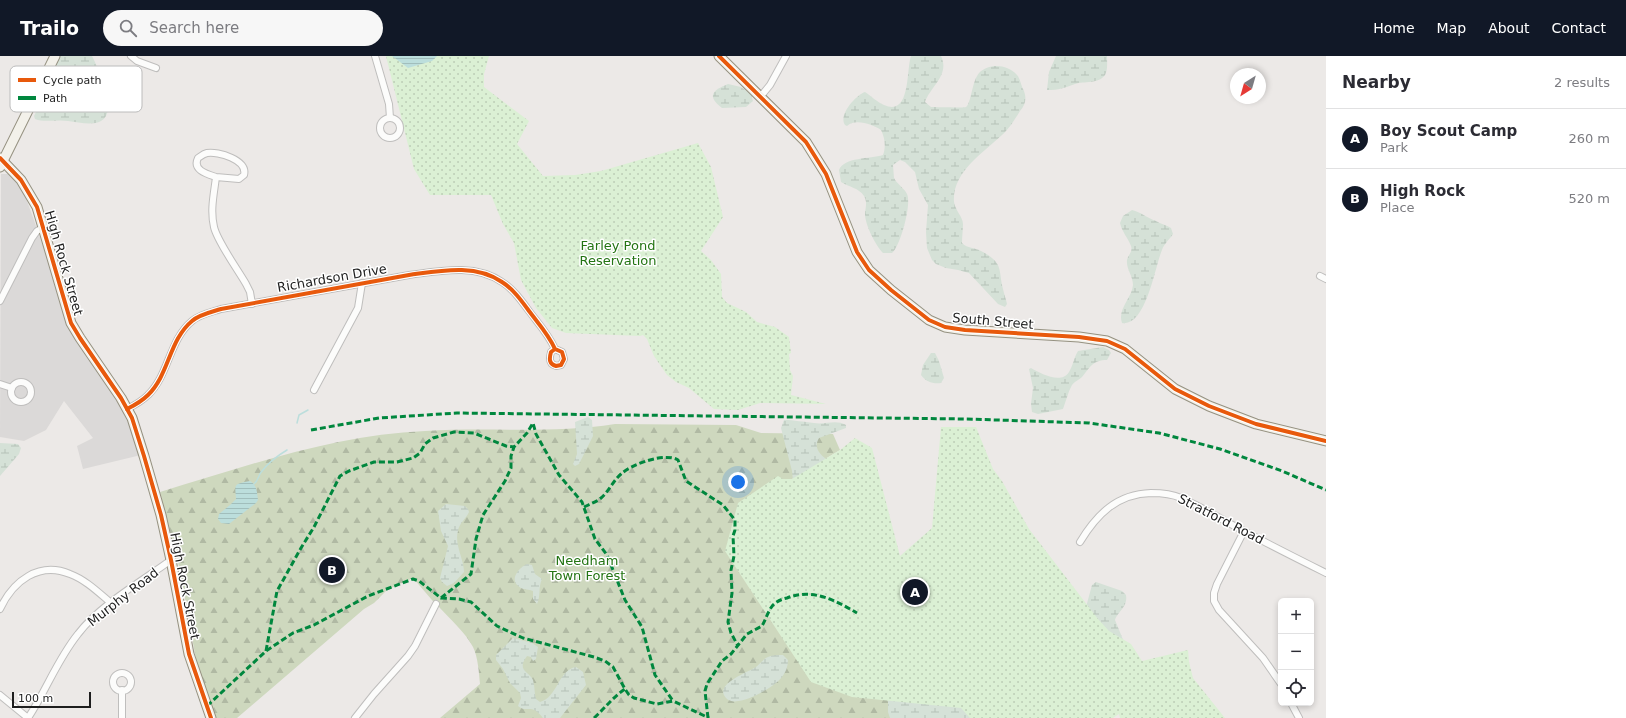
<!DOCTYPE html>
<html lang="en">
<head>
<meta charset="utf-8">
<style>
	:root { --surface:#fff; --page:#f7f7f7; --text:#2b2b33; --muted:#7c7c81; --line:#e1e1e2; --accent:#111827 }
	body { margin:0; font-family:"DejaVu Sans",sans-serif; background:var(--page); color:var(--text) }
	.controls { position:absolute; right:12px; bottom:12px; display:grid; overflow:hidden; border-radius:6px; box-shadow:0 2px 6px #0003 }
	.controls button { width:36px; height:36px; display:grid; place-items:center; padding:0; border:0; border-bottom:1px solid var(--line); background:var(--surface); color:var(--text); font:20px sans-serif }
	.compass { position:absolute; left:1230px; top:12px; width:36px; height:36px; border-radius:50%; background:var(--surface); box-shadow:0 2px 6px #0003; rotate:217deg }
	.scale { position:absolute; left:12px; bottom:10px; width:79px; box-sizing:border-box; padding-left:4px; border:2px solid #1e1e1e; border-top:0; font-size:11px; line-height:14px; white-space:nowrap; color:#1e1e1e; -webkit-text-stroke:3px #fff; paint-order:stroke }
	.you { position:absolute; left:738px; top:426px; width:14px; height:14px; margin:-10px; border:3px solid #fff; border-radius:50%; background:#1a73e8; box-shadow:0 0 0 6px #1a73e833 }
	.badge { display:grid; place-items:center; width:26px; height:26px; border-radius:50%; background:var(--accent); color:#fff; font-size:13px; font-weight:700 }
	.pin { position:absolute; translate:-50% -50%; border:2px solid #fff; box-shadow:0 1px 4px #0006 }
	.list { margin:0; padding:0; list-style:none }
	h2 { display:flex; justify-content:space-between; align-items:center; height:52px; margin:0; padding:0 16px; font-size:17px }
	h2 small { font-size:13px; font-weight:400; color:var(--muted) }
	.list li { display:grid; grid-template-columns:26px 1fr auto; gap:12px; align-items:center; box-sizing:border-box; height:60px; padding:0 16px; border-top:1px solid var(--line) }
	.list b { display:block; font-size:15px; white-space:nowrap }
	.list p { margin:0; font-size:13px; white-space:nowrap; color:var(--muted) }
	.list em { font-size:13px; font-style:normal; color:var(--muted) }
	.icon { flex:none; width:22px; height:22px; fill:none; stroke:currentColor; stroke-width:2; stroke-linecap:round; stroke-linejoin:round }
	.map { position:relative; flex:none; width:1326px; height:662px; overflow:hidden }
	header { display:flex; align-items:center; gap:24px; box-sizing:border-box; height:56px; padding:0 20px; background:var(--accent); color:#fff }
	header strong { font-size:19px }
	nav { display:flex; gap:22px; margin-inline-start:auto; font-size:14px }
	.search { width:280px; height:36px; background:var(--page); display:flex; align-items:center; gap:10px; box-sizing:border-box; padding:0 14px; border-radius:22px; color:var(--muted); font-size:15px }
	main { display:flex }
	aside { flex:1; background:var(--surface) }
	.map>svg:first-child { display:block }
	.residential { fill:#dbd9d8 }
	.forest { fill:url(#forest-firs) }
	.wetland { fill:url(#wetland-marsh) }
	.park { fill:url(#park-dots) }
	.water { fill:url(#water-rules) }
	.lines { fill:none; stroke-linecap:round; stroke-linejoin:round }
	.stream { stroke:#bcdedc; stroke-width:1.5 }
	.street-casing { stroke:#bfbebd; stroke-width:8 }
	.secondary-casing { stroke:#959180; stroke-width:11 }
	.street { stroke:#fcfcfb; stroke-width:6 }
	.secondary { stroke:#f3f1ea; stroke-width:9 }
	.quiet { stroke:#00873e; stroke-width:3; stroke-dasharray:6 3; stroke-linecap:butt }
	.cycleway-casing { stroke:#fff; stroke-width:6 }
	.cycleway { stroke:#e8590c; stroke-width:4 }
	.labels { text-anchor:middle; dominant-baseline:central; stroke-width:3; stroke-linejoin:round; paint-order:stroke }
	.park-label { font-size:13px; fill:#237413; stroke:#fff }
	.street-label { font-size:13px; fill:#1e1e1e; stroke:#fff }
	.key { fill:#fff; stroke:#bcbcbc; stroke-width:1 }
	.key-label { font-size:11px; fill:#1e1e1e }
</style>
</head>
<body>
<header>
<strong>Trailo</strong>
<div class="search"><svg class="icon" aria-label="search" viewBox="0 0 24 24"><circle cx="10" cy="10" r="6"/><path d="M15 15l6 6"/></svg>Search here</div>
<nav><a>Home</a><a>Map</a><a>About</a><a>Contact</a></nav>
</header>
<main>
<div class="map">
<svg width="1326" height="662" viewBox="0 0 1326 662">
	<defs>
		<pattern id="forest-firs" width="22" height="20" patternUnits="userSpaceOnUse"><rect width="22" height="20" fill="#ced8be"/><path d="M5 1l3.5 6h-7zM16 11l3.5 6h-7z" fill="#b0b9a3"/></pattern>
		<pattern id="wetland-marsh" width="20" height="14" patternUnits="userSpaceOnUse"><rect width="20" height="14" fill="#d5e1d7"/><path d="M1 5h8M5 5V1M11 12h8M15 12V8" fill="none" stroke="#b6c1b8"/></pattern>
		<pattern id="park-dots" width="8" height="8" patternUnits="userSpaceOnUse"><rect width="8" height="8" fill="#dbf0d4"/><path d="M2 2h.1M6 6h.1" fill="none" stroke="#bccdb6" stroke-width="1.8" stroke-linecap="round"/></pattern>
		<pattern id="water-rules" width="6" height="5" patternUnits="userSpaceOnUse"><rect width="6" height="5" fill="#bcdedc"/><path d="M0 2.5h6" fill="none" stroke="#a1bebc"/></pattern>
	</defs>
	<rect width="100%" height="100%" fill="#ece9e7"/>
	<polygon class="residential" points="1,118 9,118 22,131 55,223 66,261 122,352 134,380 141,399 83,413 77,390 93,382 64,345 46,374 24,385 0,381"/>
	<path class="forest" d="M615 368 736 369 761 377 833 378 840 394 792 423H783L863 641 906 646 970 662H440L480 628C479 617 478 601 473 591 465 576 450 563 439 551H438L413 522 387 534 374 547 364 553 237 662H216L213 656 197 609 179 510 160 436C247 410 333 379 425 375 488 371 553 378 615 368Z"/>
	<g class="wetland">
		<path d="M60 0H92C98 12 119 56 101 65 92 70 78 66 68 65 57 63 45 67 35 63L34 60 46 35Z"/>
		<path d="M911 0H941C950 19 931 30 925 46L931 51C936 51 965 52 966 51 971 48 972 25 979 17 989 7 1007 8 1017 19 1020 22 1021 29 1023 33 1027 41 1026 48 1020 55 1015 63 1009 73 1002 79 983 97 952 116 954 146 955 154 963 161 963 168 963 174 962 180 962 187 968 193 974 191 981 195 1004 207 998 213 1003 233 1004 238 1006 243 1007 248L1005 251 998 248 969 217 958 214 946 212 936 208 932 204 927 192 926 176 928 149 919 133 915 116 905 106 900 104 893 109 894 122C897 128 904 132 907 138 912 148 900 191 892 197H883C876 190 865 169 865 158 865 152 868 147 864 140 859 132 849 131 841 126L839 114C844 101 870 103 883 99 886 91 885 82 881 74 873 69 856 62 847 70L845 69C838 59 856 39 865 36 871 40 877 46 884 49 911 61 906 14 911 0Z"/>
		<path d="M1056 0H1107C1107 6 1108 14 1105 19 1099 28 1084 25 1075 28 1063 32 1060 34 1047 34L1049 16Z"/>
		<path d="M728 28 741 31 751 38 753 45 746 51 722 52C706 40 713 34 728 28Z"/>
		<path d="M1132 154C1141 156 1147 162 1156 165 1161 168 1166 169 1171 172L1173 178C1169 184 1164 188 1162 194 1155 210 1146 271 1122 267 1117 253 1132 242 1133 229 1133 220 1126 213 1127 204 1128 199 1133 196 1131 190 1128 182 1122 176 1120 167L1123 160Z"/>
		<path d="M1103 291 1109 294 1111 297 1107 304C1093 304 1090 311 1082 321 1079 324 1075 325 1072 329 1068 336 1066 345 1063 353L1038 358 1032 356 1031 348 1033 332 1029 313 1031 312C1040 317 1061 329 1069 316 1073 310 1074 301 1078 295Z"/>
		<path d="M931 297H935L939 305 944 322 941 327C933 328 926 326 921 319L923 309Z"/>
		<polygon points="588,361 592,364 593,380 579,408 575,410 573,408 577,398 575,366"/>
		<path d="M784 364C795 364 803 366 814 367 825 369 836 363 846 369V372L819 382C813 392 820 399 829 405L889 477 962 650 971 662H890L888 656V642L793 425 792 415 781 372Z"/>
		<polygon points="0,387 18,388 21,392 19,398 0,420"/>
		<path d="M446 448 465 450 468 453 469 456C466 463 459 467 458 475 454 488 464 503 464 516L454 527 447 530 442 526 440 522 448 490 441 475 438 455Z"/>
		<path d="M527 508 532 509 535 518 542 523C538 531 541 540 537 548L533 543V535C529 533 524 534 521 532 508 525 518 512 527 508Z"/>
		<path d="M1096 526 1122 535 1126 539C1128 551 1118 555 1115 564L1124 586 1146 617 1086 551 1092 529Z"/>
		<path d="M513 582 532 587 538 591 536 603 533 605 531 601 527 600C516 615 529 615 533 624 535 630 534 637 536 643L540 646C558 641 558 614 576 611L583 616 586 629 560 662H543C531 646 527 658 518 650L521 642 520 637 510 627 503 613 496 604V599Z"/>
		<path d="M783 599 788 604C788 610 786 616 782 621 775 631 736 654 726 642 713 628 749 616 756 611 760 608 763 603 768 601 772 599 778 599 783 599Z"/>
	</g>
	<g class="park">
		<polygon points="386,0 489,0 484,18 484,31 529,65 517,88 543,120 575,119 601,115 698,87 711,111 723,161 701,195 711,204 721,218 722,241 727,247 746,256 757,266 775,271 789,281 791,297 789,298 790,314 793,320 791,339 826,348 760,347 738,354 714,353 689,332 676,326 667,319 654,300 647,283 643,279 640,280 566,277 552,272 536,252 521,224 514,187 503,168 491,139 430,139 414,113"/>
		<polygon points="941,371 976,371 993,413 1002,425 1029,473 1098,563 1109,575 1131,588 1142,605 1188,594 1189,606 1193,622 1225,662 1120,662 1119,658 1113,662 970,662 961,652 852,641 811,626 725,495 738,447 778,420 783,423 792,423 840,394 855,382 872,392 900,500 932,472"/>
	</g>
	<g class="water">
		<polygon points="392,0 437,0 432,5 408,12"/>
		<path d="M250 425C257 429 257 436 258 444L256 447 229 468 221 467 218 463 219 458 230 449 236 443C235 428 233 428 250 425Z"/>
	</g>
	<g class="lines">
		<g class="stream">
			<polyline points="297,367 299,359 308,354"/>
			<path d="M254 428C259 424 258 419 262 415 269 406 277 400 287 394"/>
		</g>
		<g class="street-casing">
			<g id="street">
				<polyline points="131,0 137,5 156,12"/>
				<polyline points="375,0 389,48 390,62"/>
				<polyline points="761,40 770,29 786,0"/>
				<circle cx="390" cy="72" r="10"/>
				<path d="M216 121C207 118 192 114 198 102 201 100 203 98 207 97 218 95 248 104 244 119L239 123 216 121C214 138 210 154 214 171 217 185 238 214 246 228L250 236 252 248"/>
				<polyline points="1320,220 1326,223"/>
				<polyline points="0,245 32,182 37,175 44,171"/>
				<circle cx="21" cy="336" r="10"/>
				<polyline points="0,328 12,332"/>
				<polyline points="314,334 358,252 362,227"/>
				<path d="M127 353C135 349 142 345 148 339 169 319 169 284 192 265 200 258 212 256 221 253L409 219C439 215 475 207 502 226 513 233 521 244 529 255 538 267 549 279 555 293L551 296C549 303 549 308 556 310L561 309 564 303 562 296 555 293"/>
				<polyline points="1244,475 1217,528 1214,537 1214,545 1219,554 1263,602 1281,628"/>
				<path d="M1080 486C1097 458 1117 438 1151 437 1160 437 1172 438 1181 442 1202 451 1222 464 1242 474 1270 489 1298 503 1326 517"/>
				<path d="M0 553C13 525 39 505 70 518 86 524 99 537 111 547"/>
				<circle cx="122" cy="626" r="9"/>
				<polyline points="122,634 122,662"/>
				<polyline points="0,639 28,662"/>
				<polyline points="1291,647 1299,662"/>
				<path d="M28 662C46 635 57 604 78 578 101 548 141 526 171 504"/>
				<polyline points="355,662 374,638 408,600 415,590 436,548"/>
			</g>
		</g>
		<g class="secondary-casing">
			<g id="secondary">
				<polyline points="719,0 806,86 826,118 857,196 869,214 891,234 929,264 945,271 965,274 1079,281 1107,285 1125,293 1175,333 1209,350 1256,368 1326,385"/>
				<polyline points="0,102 21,124 37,151 71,267 80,282 121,342 132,362 144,400 161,459 171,504 189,598 211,662"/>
				<polyline points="0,111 55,0"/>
			</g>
		</g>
		<use href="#street" class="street"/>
		<use href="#secondary" class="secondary"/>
		<g class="quiet">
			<polyline points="311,374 379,362 457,357 967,363 1089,367 1159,377 1220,393 1282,415 1326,434"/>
			<path d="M584 451C590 448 596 446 601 442 609 435 613 425 621 418 632 408 665 396 678 404L686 425 723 449 735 464V474L733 480 734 500 731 514 732 537 728 566 731 577 738 590"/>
			<polyline points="441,542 471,518 476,483 483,459 505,425 511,412 511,400 514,391 527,377 533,367 536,378 559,419 582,446 595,483 607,499 625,544 642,571 655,619 673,645"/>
			<polyline points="266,595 277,535 301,492 314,471 340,420 349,415 374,406 397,406 413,402 420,397 425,388 433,382 454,376 474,377 506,390 514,391"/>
			<polyline points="207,650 266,595 293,577 314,569 368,540 413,523 419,525 441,542 459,543 471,546 497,570 523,582 594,601 605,605 613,611 625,633 629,639 634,642 657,648 673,645 709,662"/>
			<path d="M594 662C605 652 613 641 625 633"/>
			<path d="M708 662 705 635 707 628 722 605 731 598 747 578 762 570C766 563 768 555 773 549 777 545 782 543 787 542 812 532 835 544 857 557"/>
		</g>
		<g class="cycleway-casing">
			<g id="cycleway">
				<polyline points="719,0 806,86 826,118 857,196 869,214 891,234 929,264 945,271 965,274 1079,281 1107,285 1125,293 1175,333 1209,350 1256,368 1326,385"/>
				<polyline points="0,102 21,124 37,151 71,267 80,282 121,342 132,362 144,400 161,459 171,504 189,598 211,662"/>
				<path d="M127 353C135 349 142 345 148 339 169 319 169 284 192 265 200 258 212 256 221 253L409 219C439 215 475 207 502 226 513 233 521 244 529 255 538 267 549 279 555 293L551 296C549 303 549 308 556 310L561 309 564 303 562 296 555 293"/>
			</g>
		</g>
		<use href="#cycleway" class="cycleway"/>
	</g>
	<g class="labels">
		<g class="park-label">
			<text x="618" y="189">Farley Pond<tspan x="618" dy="15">Reservation</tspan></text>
			<text x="587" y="504">Needham<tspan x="587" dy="15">Town Forest</tspan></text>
		</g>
		<g class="street-label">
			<text transform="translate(64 207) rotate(74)">High Rock Street</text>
			<text transform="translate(332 222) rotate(-10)">Richardson Drive</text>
			<text transform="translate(993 265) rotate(5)">South Street</text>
			<text transform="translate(1221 463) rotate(27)">Stratford Road</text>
			<text transform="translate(185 530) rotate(79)">High Rock Street</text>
			<text transform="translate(123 541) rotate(-38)">Murphy Road</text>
		</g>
	</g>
	<rect x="10" y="10" width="132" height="46" rx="6" class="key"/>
	<rect x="18" y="22" width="18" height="4" fill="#e8590c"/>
	<rect x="18" y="40" width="18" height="4" fill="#00873e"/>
	<g class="key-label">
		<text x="43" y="28">Cycle path</text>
		<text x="43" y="46">Path</text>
	</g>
</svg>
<div class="controls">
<button>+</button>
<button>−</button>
<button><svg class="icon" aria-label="locate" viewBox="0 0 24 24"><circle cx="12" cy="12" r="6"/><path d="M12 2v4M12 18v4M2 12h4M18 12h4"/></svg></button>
</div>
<svg class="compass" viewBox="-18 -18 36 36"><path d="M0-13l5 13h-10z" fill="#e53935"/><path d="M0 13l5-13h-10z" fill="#7c7c81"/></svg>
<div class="scale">100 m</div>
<div class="you"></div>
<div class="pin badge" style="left:915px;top:536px">A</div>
<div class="pin badge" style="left:332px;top:514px">B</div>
</div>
<aside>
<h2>Nearby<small>2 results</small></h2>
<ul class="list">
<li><span class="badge">A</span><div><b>Boy Scout Camp</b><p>Park</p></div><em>260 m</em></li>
<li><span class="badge">B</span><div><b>High Rock</b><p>Place</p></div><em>520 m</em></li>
</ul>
</aside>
</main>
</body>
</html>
